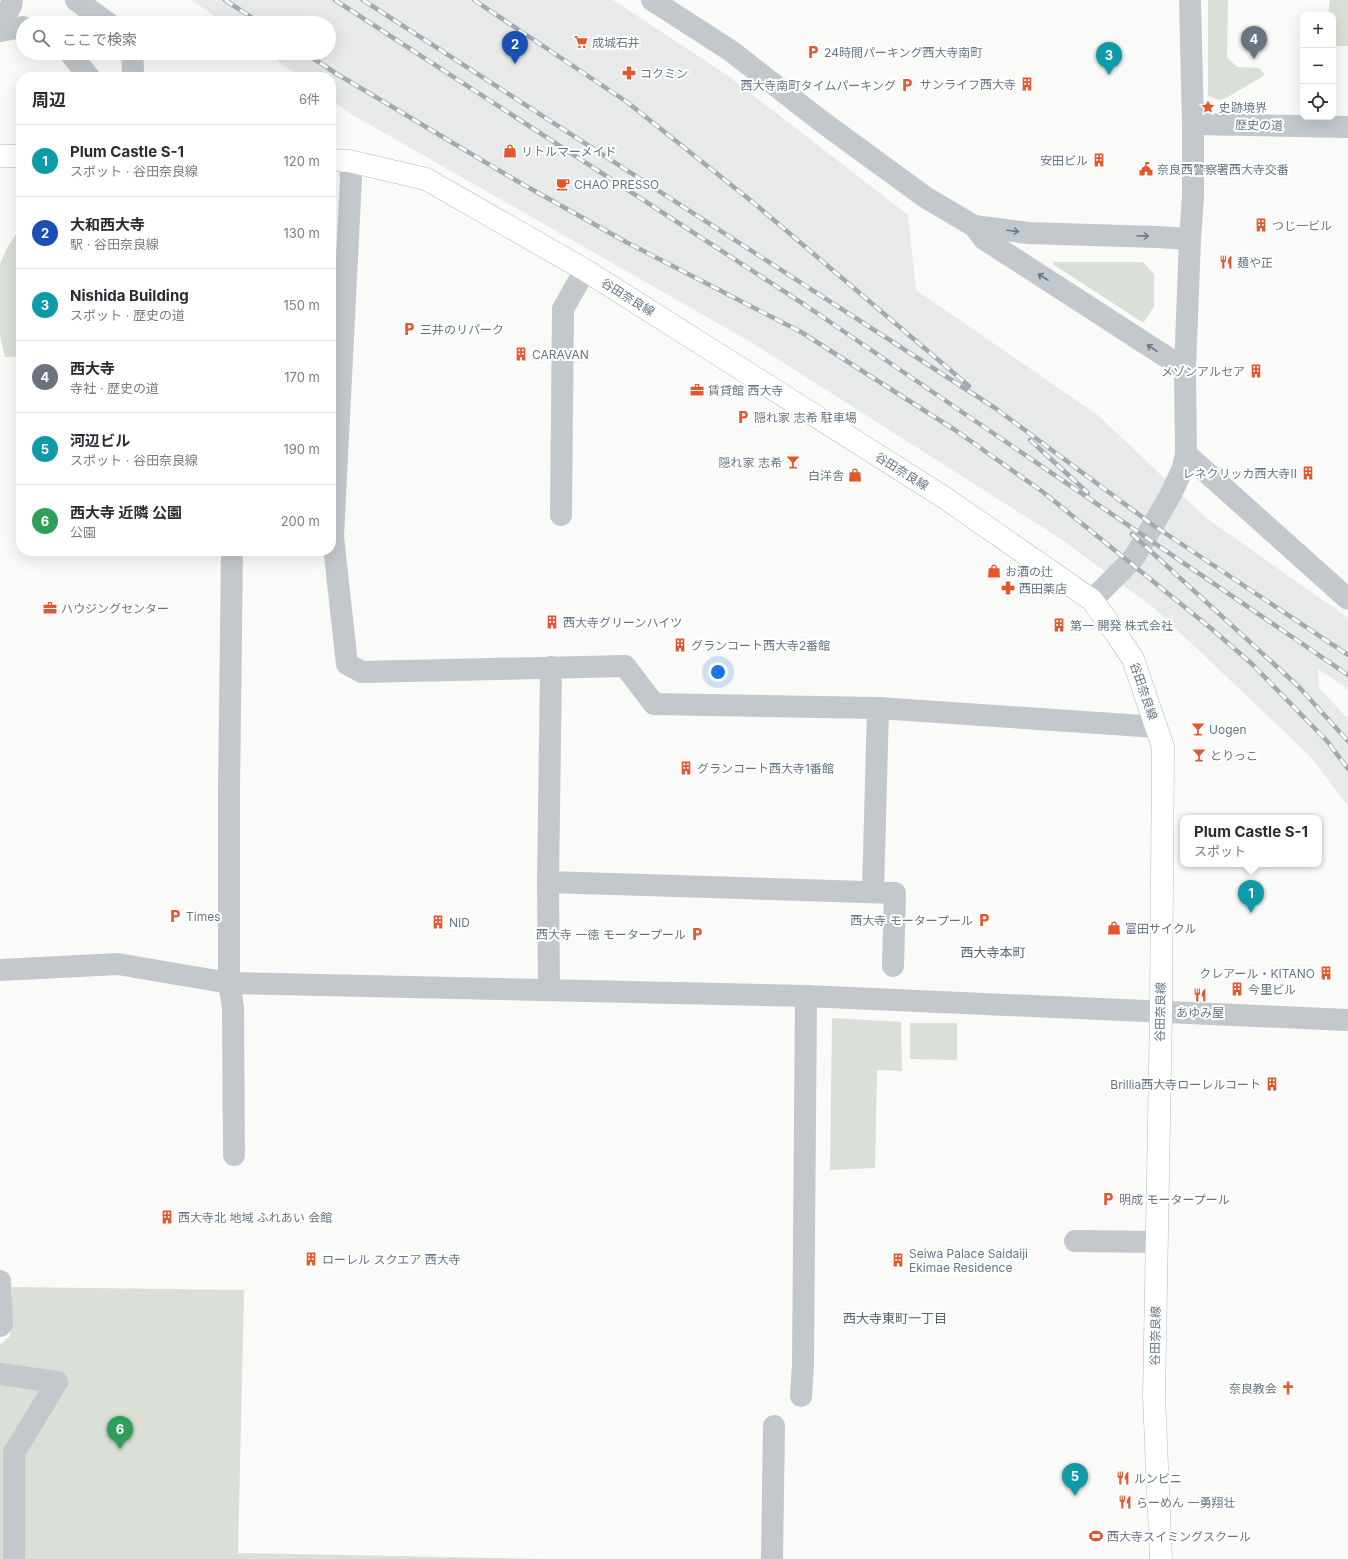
<!DOCTYPE html>
<html lang="ja">
<head>
<meta charset="utf-8">
<style>
	:root { --surface:#fff; --page:#f7f7f7; --text:#2b2b33; --muted:#7c7c81; --line:#e1e1e2; --accent:#ea580c }
	body { margin:0; font-family:Inter,"Noto Sans JP",sans-serif; background:var(--page); color:var(--text) }
	.controls { position:absolute; right:12px; top:12px; display:grid; overflow:hidden; border-radius:8px; box-shadow:0 4px 16px #0002 }
	.controls button { width:36px; height:36px; display:grid; place-items:center; padding:0; border:0; border-bottom:1px solid var(--line); background:var(--surface); color:var(--text); font:20px sans-serif }
	.you { position:absolute; left:718px; top:672px; width:14px; height:14px; margin:-10px; border:3px solid #fff; border-radius:50%; background:#1a73e8; box-shadow:0 0 0 6px #1a73e833 }
	.badge { display:grid; place-items:center; width:26px; height:26px; border-radius:50%; background:var(--accent); color:#fff; font-size:13px; font-weight:700 }
	.pin { position:absolute; translate:-50% -33px; filter:drop-shadow(0 1px 2px #0008) }
	.pin::after { content:''; position:absolute; top:21px; width:14px; height:12px; background:inherit; clip-path:polygon(0 0,100% 0,50% 100%) }
	.popup { position:absolute; left:1180px; top:815px; width:142px; height:52px; box-sizing:border-box; display:grid; place-content:center; border-radius:8px; background:var(--surface); filter:drop-shadow(0 1px 3px #0005); font-size:13px; white-space:nowrap; color:var(--muted) }
	.popup b { font-size:15px; color:var(--text) }
	.popup::after { content:''; position:absolute; left:50%; top:100%; margin-left:-8px; border:8px solid transparent; border-top-color:var(--surface) }
	.list { margin:0; padding:0; list-style:none }
	h2 { display:flex; justify-content:space-between; align-items:center; height:52px; margin:0; padding:0 16px; font-size:17px }
	h2 small { font-size:13px; font-weight:400; color:var(--muted) }
	.list li { display:grid; grid-template-columns:26px 1fr auto; gap:12px; align-items:center; box-sizing:border-box; height:72px; padding:0 16px; border-top:1px solid var(--line) }
	.list b { display:block; font-size:15px; white-space:nowrap }
	.list p { margin:0; font-size:13px; white-space:nowrap; color:var(--muted) }
	.list em { font-size:13px; font-style:normal; color:var(--muted) }
	.icon { flex:none; width:22px; height:22px; fill:none; stroke:currentColor; stroke-width:2; stroke-linecap:round; stroke-linejoin:round }
	.map { position:relative; flex:none; width:1348px; height:1559px; overflow:hidden }
	.search { position:absolute; background:var(--surface); box-shadow:0 4px 16px #0002; left:16px; top:16px; width:320px; height:44px; display:flex; align-items:center; gap:10px; box-sizing:border-box; padding:0 14px; border-radius:22px; color:var(--muted); font-size:15px }
	.panel { position:absolute; background:var(--surface); box-shadow:0 4px 16px #0002; left:16px; top:72px; width:320px; height:484px; border-radius:16px }
	.map>svg:first-child { display:block }
	.built { fill:#e8e9e9 }
	.green { fill:#dadfd7 }
	.lines { fill:none; stroke-linecap:round; stroke-linejoin:round }
	.major-casing { stroke:#b5babe; stroke-width:23 }
	.minor { stroke:#c3c8cc; stroke-width:22 }
	.major { stroke:#fff; stroke-width:22 }
	.rail-casing { stroke:#a2aab0; stroke-width:4.5 }
	.rail { stroke:#fff; stroke-width:3; stroke-dasharray:9; stroke-linecap:butt }
	.oneway { stroke:#6a7a87 }
	.labels { text-anchor:middle; dominant-baseline:central; stroke-width:4; stroke-linejoin:round; paint-order:stroke }
	.poi-label { font-size:12px; fill:#657683; stroke:#fff; text-anchor:start }
	.street-label { font-size:12px; fill:#657683; stroke:#fff }
	.neighbourhood-label { font-size:13px; fill:#57646e; stroke:#fff }
</style>
</head>
<body>
<div class="map">
<svg width="1348" height="1559" viewBox="0 0 1348 1559">
	<rect width="100%" height="100%" fill="#fafaf8"/>
	<polygon class="built" points="191,0 613,0 727,75 908,215 916,290 1099,416 1205,517 1348,618 1348,689 1318,669 1319,688 1348,719 1348,806 1310,756 1154,608 1061,539 749,341 351,114 331,100 331,77 300,77 267,53 329,53 329,23 225,23"/>
	<g class="green">
		<polygon points="1208,0 1228,0 1227,57 1237,67 1259,68 1265,75 1228,97 1219,100 1208,96"/>
		<polygon points="1330,0 1348,0 1348,46 1333,46 1333,15 1328,15"/>
		<polygon points="21,226 21,357 5,357 0,335 0,264 6,250"/>
		<polygon points="1053,262 1143,262 1154,274 1154,306 1144,322 1142,322 1054,265"/>
		<polygon points="832,1018 901,1022 902,1071 877,1070 875,1168 830,1170"/>
		<polygon points="910,1023 957,1023 957,1060 910,1059"/>
		<polygon points="12,1287 244,1290 238,1553 554,1559 0,1559 0,1345 10,1336"/>
	</g>
	<g class="lines">
		<g class="major-casing">
			<g id="major">
				<polyline points="0,156 21,156"/>
				<polyline points="331,160 349,161 426,179 585,270 945,498 1092,600 1115,632 1133,659 1163,747 1161,1011 1154,1397 1161,1559"/>
			</g>
		</g>
		<g class="minor">
			<polyline points="76,0 108,23"/>
			<polyline points="652,0 731,51 821,121 925,197 974,226 984,239 1185,369"/>
			<polyline points="0,22 11,6 12,0"/>
			<polyline points="0,31 23,27"/>
			<polyline points="70,53 89,77"/>
			<polyline points="132,53 133,69 132,77"/>
			<polyline points="1193,124 1348,127"/>
			<polyline points="974,226 1028,233 1157,237 1190,239"/>
			<polyline points="1186,454 1348,599"/>
			<polyline points="561,515 563,309 585,270"/>
			<polyline points="333,537 347,664 362,672 625,666 654,704 878,708 1157,727"/>
			<polyline points="331,538 333,537 351,178 349,161"/>
			<polyline points="232,551 229,790 229,983 233,1007 234,1155"/>
			<polyline points="1092,600 1130,562 1135,556 1170,496 1183,468 1186,454 1185,369 1190,239 1193,197 1193,124 1190,0"/>
			<polyline points="548,882 895,893 893,966"/>
			<polyline points="873,892 878,708"/>
			<polyline points="0,970 118,964 229,983 806,996 1348,1020"/>
			<polyline points="549,990 548,882 551,667"/>
			<polyline points="1075,1241 1157,1242"/>
			<polyline points="0,1281 2,1324 0,1326"/>
			<polyline points="0,1374 57,1382 14,1453 14,1559"/>
			<polyline points="801,1396 803,1364 806,996"/>
			<polyline points="772,1559 774,1426"/>
		</g>
		<use href="#major" class="major"/>
		<g class="rail-casing">
			<g id="rail">
				<polyline points="225,0 260,23"/>
				<polyline points="335,0 805,305 1348,675"/>
				<polyline points="363,0 995,408 1153,525 1348,655"/>
				<polyline points="474,0 627,102 755,204 969,386"/>
				<polyline points="305,53 337,74 517,181 626,242 801,332 955,430 1043,492 1213,630 1251,663 1327,741 1348,769"/>
				<polyline points="1030,440 1088,493"/>
				<polyline points="1132,534 1298,686 1348,741"/>
			</g>
		</g>
		<use href="#rail" class="rail"/>
	</g>
	<defs><path id="oneway-shaft" d="M-6 0H5M1.5-3L5.5 0L1.5 3" fill="none" stroke-width="1.6" stroke-linecap="round" stroke-linejoin="round"/></defs>
	<g class="oneway">
		<use href="#oneway-shaft" transform="translate(1013 231) rotate(7)"/>
		<use href="#oneway-shaft" transform="translate(1143 236) rotate(2)"/>
		<use href="#oneway-shaft" transform="translate(1043 277) rotate(-147)"/>
		<use href="#oneway-shaft" transform="translate(1152 348) rotate(-147)"/>
	</g>
	<defs>
		<g id="supermarket-bare" transform="scale(1.08)"><path d="M-6-5.5h2.5l.6 2H6L4.5 2H-2.5L-4.4-4H-6ZM-1.5 3.2a1.3 1.3 0 1 0 .1 0ZM3 3.2a1.3 1.3 0 1 0 .1 0Z" fill="#e4572e" stroke="#fff" stroke-width="2.5" paint-order="stroke"/></g>
		<g id="parking-bare" transform="scale(1.08)"><path d="M-3.5-5.5H1a3.5 3.5 0 0 1 0 7H-1V5.5H-3.5ZM-1-3.4V-.6H.8a1.4 1.4 0 0 0 0-2.8Z" fill="#e4572e" stroke="#fff" stroke-width="2.5" paint-order="stroke"/></g>
		<g id="pharmacy-bare" transform="scale(1.08)"><path d="M-2-6h4v4h4v4h-4v4h-4v-4h-4v-4h4Z" fill="#e4572e" stroke="#fff" stroke-width="2.5" paint-order="stroke"/></g>
		<g id="building-bare" transform="scale(1.08)"><path d="M-4-6H4V6H1V3H-1V6H-4ZM-2.5-4.3h1.7v1.8h-1.7ZM.8-4.3h1.7v1.8H.8ZM-2.5-1h1.7V.8h-1.7ZM.8-1h1.7V.8H.8Z" fill="#e4572e" stroke="#fff" stroke-width="2.5" paint-order="stroke"/></g>
		<g id="sight-bare" transform="scale(1.08)"><path d="M0-6L1.8-2.2L6-1.7L2.9 1.2L3.7 5.4L0 3.3L-3.7 5.4L-2.9 1.2L-6-1.7L-1.8-2.2Z" fill="#e4572e" stroke="#fff" stroke-width="2.5" paint-order="stroke"/></g>
		<g id="shop-bare" transform="scale(1.08)"><path d="M-5-2.5h2.3a2.7 3.5 0 0 1 5.4 0H5L5.5 6h-11ZM-1.5-2.5h3a1.5 2.3 0 0 0-3 0Z" fill="#e4572e" stroke="#fff" stroke-width="2.5" paint-order="stroke"/></g>
		<g id="civic-bare" transform="scale(1.08)"><path d="M-.6-6.5H3V-4.5H.6V-3L4-1V1h2V6H-6V1h2V-1L-.6-3ZM-1.2 2.5V6h2.4V2.5Z" fill="#e4572e" stroke="#fff" stroke-width="2.5" paint-order="stroke"/></g>
		<g id="cafe-bare" transform="scale(1.08)"><path d="M-5.5-4.5H6V0H3Q3 3.5 0 3.5H-2.5Q-5.5 3.5-5.5 0ZM3-3.2v2h1.7v-2ZM-6 4.5H4V6H-6Z" fill="#e4572e" stroke="#fff" stroke-width="2.5" paint-order="stroke"/></g>
		<g id="restaurant-bare" transform="scale(1.08)"><path d="M-5-6h1v4h1v-4h1v4h1v-4h1v5L-1.5 .5V6h-2V.5L-5-1ZM5-6V6H3V1.5H1.5Q1.5-4 5-6Z" fill="#e4572e" stroke="#fff" stroke-width="2.5" paint-order="stroke"/></g>
		<g id="office-bare" transform="scale(1.08)"><path d="M-6-3h4V-5.5h4V-3h4V5H-6ZM-1-4.5V-3h2v-1.5ZM-6 0V1H6V0Z" fill="#e4572e" stroke="#fff" stroke-width="2.5" paint-order="stroke"/></g>
		<g id="bar-bare" transform="scale(1.08)"><path d="M-6-5H6L.8 .8V4.5H3.5V6h-7V4.5H-.8V.8Z" fill="#e4572e" stroke="#fff" stroke-width="2.5" paint-order="stroke"/></g>
		<g id="church-bare" transform="scale(1.08)"><path d="M-1.2-6h2.4v3.5h3.3v2.4h-3.3V6h-2.4V-.1h-3.3v-2.4h3.3Z" fill="#e4572e" stroke="#fff" stroke-width="2.5" paint-order="stroke"/></g>
		<g id="stadium-bare" transform="scale(1.08)"><path d="M0-5a6.5 5 0 1 0 0 10a6.5 5 0 1 0 0-10ZM-3.5-1.8h7v3.6h-7Z" fill="#e4572e" stroke="#fff" stroke-width="2.5" paint-order="stroke"/></g>
	</defs>
	<g fill-rule="evenodd">
		<use href="#supermarket-bare" x="581" y="42"/>
		<use href="#parking-bare" x="813" y="52"/>
		<use href="#pharmacy-bare" x="629" y="73"/>
		<use href="#building-bare" x="1027" y="84"/>
		<use href="#parking-bare" x="907" y="85"/>
		<use href="#sight-bare" x="1208" y="107"/>
		<use href="#shop-bare" x="510" y="151"/>
		<use href="#building-bare" x="1099" y="160"/>
		<use href="#civic-bare" x="1146" y="169"/>
		<use href="#cafe-bare" x="563" y="184"/>
		<use href="#building-bare" x="1261" y="225"/>
		<use href="#restaurant-bare" x="1226" y="262"/>
		<use href="#parking-bare" x="409" y="329"/>
		<use href="#building-bare" x="521" y="354"/>
		<use href="#building-bare" x="1256" y="371"/>
		<use href="#office-bare" x="697" y="390"/>
		<use href="#parking-bare" x="743" y="417"/>
		<use href="#bar-bare" x="793" y="462"/>
		<use href="#building-bare" x="1308" y="473"/>
		<use href="#shop-bare" x="855" y="475"/>
		<use href="#shop-bare" x="994" y="571"/>
		<use href="#pharmacy-bare" x="1008" y="588"/>
		<use href="#office-bare" x="50" y="608"/>
		<use href="#building-bare" x="552" y="622"/>
		<use href="#building-bare" x="1059" y="625"/>
		<use href="#building-bare" x="680" y="645"/>
		<use href="#bar-bare" x="1198" y="729"/>
		<use href="#bar-bare" x="1199" y="755"/>
		<use href="#building-bare" x="686" y="768"/>
		<use href="#parking-bare" x="175" y="916"/>
		<use href="#parking-bare" x="984" y="920"/>
		<use href="#building-bare" x="438" y="922"/>
		<use href="#shop-bare" x="1114" y="928"/>
		<use href="#parking-bare" x="697" y="934"/>
		<use href="#building-bare" x="1326" y="973"/>
		<use href="#building-bare" x="1237" y="989"/>
		<use href="#restaurant-bare" x="1200" y="995"/>
		<use href="#building-bare" x="1272" y="1084"/>
		<use href="#parking-bare" x="1108" y="1199"/>
		<use href="#building-bare" x="167" y="1217"/>
		<use href="#building-bare" x="311" y="1259"/>
		<use href="#building-bare" x="898" y="1260"/>
		<use href="#church-bare" x="1288" y="1388"/>
		<use href="#restaurant-bare" x="1123" y="1478"/>
		<use href="#restaurant-bare" x="1125" y="1502"/>
		<use href="#stadium-bare" x="1096" y="1536"/>
	</g>
	<g class="labels">
		<g class="poi-label">
			<text x="592" y="42">成城石井</text>
			<text x="824" y="52">24時間パーキング西大寺南町</text>
			<text x="640" y="73">コクミン</text>
			<text x="1016" y="84" text-anchor="end">サンライフ西大寺</text>
			<text x="896" y="85" text-anchor="end">西大寺南町タイムパーキング</text>
			<text x="1219" y="107">史跡境界</text>
			<text x="521" y="151">リトルマーメイド</text>
			<text x="1088" y="160" text-anchor="end">安田ビル</text>
			<text x="1157" y="169">奈良西警察署西大寺交番</text>
			<text x="574" y="184">CHAO PRESSO</text>
			<text x="1272" y="225">つじ一ビル</text>
			<text x="1237" y="262">麺や正</text>
			<text x="420" y="329">三井のリパーク</text>
			<text x="532" y="354">CARAVAN</text>
			<text x="1245" y="371" text-anchor="end">メゾンアルセア</text>
			<text x="708" y="390">賃貸館 西大寺</text>
			<text x="754" y="417">隠れ家 志希 駐車場</text>
			<text x="782" y="462" text-anchor="end">隠れ家 志希</text>
			<text x="1297" y="473" text-anchor="end">レネクリッカ西大寺II</text>
			<text x="844" y="475" text-anchor="end">白洋舎</text>
			<text x="1005" y="571">お酒の辻</text>
			<text x="1019" y="588">西田薬店</text>
			<text x="61" y="608">ハウジングセンター</text>
			<text x="563" y="622">西大寺グリーンハイツ</text>
			<text x="1070" y="625">第一 開発 株式会社</text>
			<text x="691" y="645">グランコート西大寺2番館</text>
			<text x="1209" y="729">Uogen</text>
			<text x="1210" y="755">とりっこ</text>
			<text x="697" y="768">グランコート西大寺1番館</text>
			<text x="186" y="916">Times</text>
			<text x="973" y="920" text-anchor="end">西大寺 モータープール</text>
			<text x="449" y="922">NID</text>
			<text x="1125" y="928">富田サイクル</text>
			<text x="686" y="934" text-anchor="end">西大寺 一徳 モータープール</text>
			<text x="1315" y="973" text-anchor="end">クレアール・KITANO</text>
			<text x="1248" y="989">今里ビル</text>
			<text x="1200" y="1012" text-anchor="middle">あゆみ屋</text>
			<text x="1261" y="1084" text-anchor="end">Brillia西大寺ローレルコート</text>
			<text x="1119" y="1199">明成 モータープール</text>
			<text x="178" y="1217">西大寺北 地域 ふれあい 会館</text>
			<text x="909" y="1253">Seiwa Palace Saidaiji<tspan x="909" dy="14">Ekimae Residence</tspan></text>
			<text x="322" y="1259">ローレル スクエア 西大寺</text>
			<text x="1277" y="1388" text-anchor="end">奈良教会</text>
			<text x="1134" y="1478">ルンビニ</text>
			<text x="1136" y="1502">らーめん 一勇翔壮</text>
			<text x="1107" y="1536">西大寺スイミングスクール</text>
		</g>
		<g class="street-label">
			<text transform="translate(1259 125) rotate(1)">歴史の道</text>
			<text transform="translate(628 297) rotate(32)">谷田奈良線</text>
			<text transform="translate(902 471) rotate(32)">谷田奈良線</text>
			<text transform="translate(1144 691) rotate(71)">谷田奈良線</text>
			<text transform="translate(1160 1012) rotate(-89)">谷田奈良線</text>
			<text transform="translate(1155 1336) rotate(-89)">谷田奈良線</text>
		</g>
		<g class="neighbourhood-label">
			<text x="993" y="952">西大寺本町</text>
			<text x="895" y="1318">西大寺東町一丁目</text>
		</g>
	</g>
</svg>
<div class="controls">
<button>+</button>
<button>−</button>
<button><svg class="icon" aria-label="locate" viewBox="0 0 24 24"><circle cx="12" cy="12" r="6"/><path d="M12 2v4M12 18v4M2 12h4M18 12h4"/></svg></button>
</div>
<div class="you"></div>
<div class="pin badge" style="left:1251px;top:913px;background:#0f9aa8">1</div>
<div class="popup"><b>Plum Castle S-1</b>スポット</div>
<div class="pin badge" style="left:515px;top:64px;background:#1a4fb4">2</div>
<div class="pin badge" style="left:1109px;top:75px;background:#0f9aa8">3</div>
<div class="pin badge" style="left:1254px;top:59px;background:#6b7280">4</div>
<div class="pin badge" style="left:1075px;top:1496px;background:#0f9aa8">5</div>
<div class="pin badge" style="left:120px;top:1449px;background:#2e9e5b">6</div>
<div class="search"><svg class="icon" aria-label="search" viewBox="0 0 24 24"><circle cx="10" cy="10" r="6"/><path d="M15 15l6 6"/></svg>ここで検索</div>
<section class="panel">
<h2>周辺<small>6件</small></h2>
<ul class="list">
<li><span class="badge" style="background:#0f9aa8">1</span><div><b>Plum Castle S-1</b><p>スポット · 谷田奈良線</p></div><em>120 m</em></li>
<li><span class="badge" style="background:#1a4fb4">2</span><div><b>大和西大寺</b><p>駅 · 谷田奈良線</p></div><em>130 m</em></li>
<li><span class="badge" style="background:#0f9aa8">3</span><div><b>Nishida Building</b><p>スポット · 歴史の道</p></div><em>150 m</em></li>
<li><span class="badge" style="background:#6b7280">4</span><div><b>西大寺</b><p>寺社 · 歴史の道</p></div><em>170 m</em></li>
<li><span class="badge" style="background:#0f9aa8">5</span><div><b>河辺ビル</b><p>スポット · 谷田奈良線</p></div><em>190 m</em></li>
<li><span class="badge" style="background:#2e9e5b">6</span><div><b>西大寺 近隣 公園</b><p>公園</p></div><em>200 m</em></li>
</ul>
</section>
</div>
</body>
</html>
